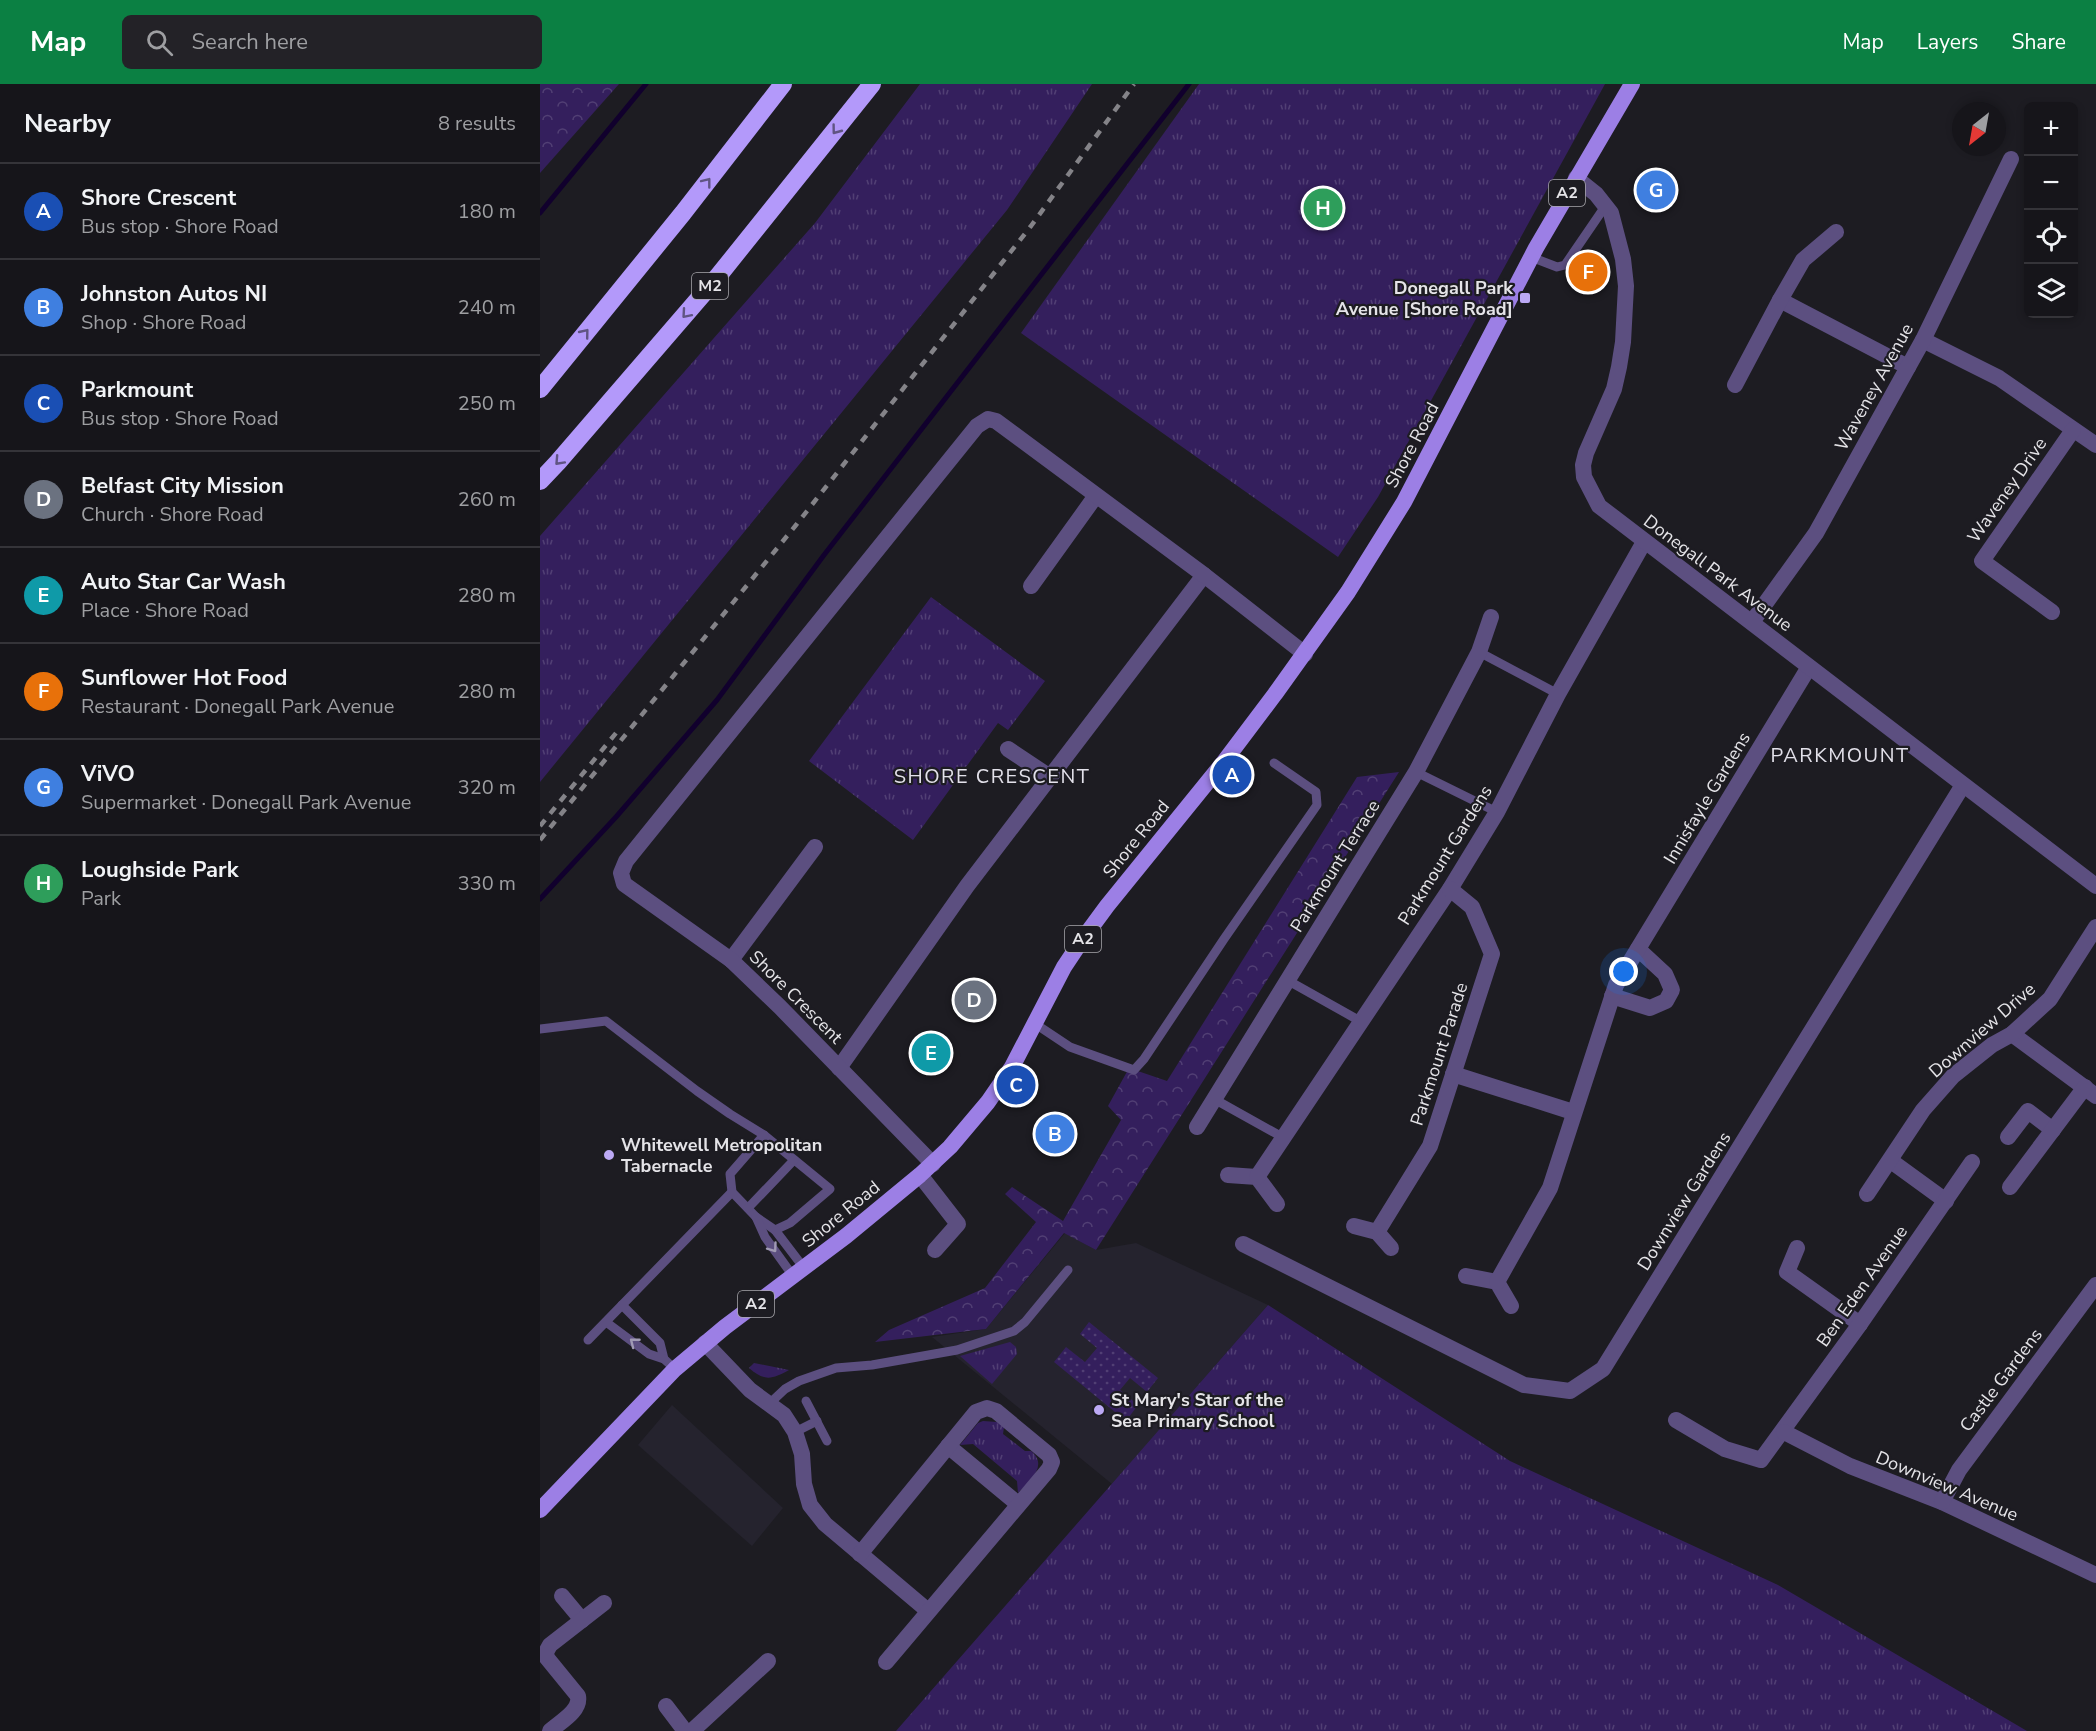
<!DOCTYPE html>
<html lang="en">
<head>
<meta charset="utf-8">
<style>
	:root { --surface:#16151a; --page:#232227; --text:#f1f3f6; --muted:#9e9fa2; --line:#353439; --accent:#0b8043 }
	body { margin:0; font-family:"Nunito Sans",sans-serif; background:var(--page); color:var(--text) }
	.controls { position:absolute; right:18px; top:18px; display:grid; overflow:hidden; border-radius:9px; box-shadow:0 3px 9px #0003 }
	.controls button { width:54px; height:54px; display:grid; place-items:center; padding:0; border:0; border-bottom:2px solid var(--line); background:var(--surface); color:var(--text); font:30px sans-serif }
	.compass { position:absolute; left:1412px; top:18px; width:54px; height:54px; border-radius:50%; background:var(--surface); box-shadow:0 3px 9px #0003; rotate:211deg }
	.you { position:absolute; left:1084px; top:888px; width:21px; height:21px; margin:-15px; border:4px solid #fff; border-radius:50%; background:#1a73e8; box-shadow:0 0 0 9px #1a73e833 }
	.badge { display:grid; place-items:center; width:39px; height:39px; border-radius:50%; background:var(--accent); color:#fff; font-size:20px; font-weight:700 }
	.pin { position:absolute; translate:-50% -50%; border:3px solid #fff; box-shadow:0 2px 6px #0006 }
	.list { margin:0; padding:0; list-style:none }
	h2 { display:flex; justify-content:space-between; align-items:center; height:78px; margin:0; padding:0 24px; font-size:26px }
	h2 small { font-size:20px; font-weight:400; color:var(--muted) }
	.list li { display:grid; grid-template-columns:39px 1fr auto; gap:18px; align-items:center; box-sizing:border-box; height:96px; padding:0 24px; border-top:2px solid var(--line) }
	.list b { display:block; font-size:22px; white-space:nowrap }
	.list p { margin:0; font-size:20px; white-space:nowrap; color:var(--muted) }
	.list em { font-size:20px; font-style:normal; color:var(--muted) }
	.icon { flex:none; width:33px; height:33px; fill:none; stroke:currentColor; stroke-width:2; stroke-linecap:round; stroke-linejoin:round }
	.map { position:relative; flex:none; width:1556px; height:1647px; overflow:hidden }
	header { display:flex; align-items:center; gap:36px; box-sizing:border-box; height:84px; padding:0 30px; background:var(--accent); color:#fff }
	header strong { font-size:28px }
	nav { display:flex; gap:33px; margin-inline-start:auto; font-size:21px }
	.search { width:420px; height:54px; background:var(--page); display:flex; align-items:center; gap:15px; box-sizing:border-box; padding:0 21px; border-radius:9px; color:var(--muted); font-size:22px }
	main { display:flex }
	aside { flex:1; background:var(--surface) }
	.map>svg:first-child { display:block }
	.built { fill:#25232e }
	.grass { fill:url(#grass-tufts) }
	.forest { fill:url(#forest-crowns) }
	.garden { fill:url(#garden-dots) }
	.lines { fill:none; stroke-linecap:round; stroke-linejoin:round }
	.stream { stroke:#11002d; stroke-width:5 }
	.service { stroke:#5c4f80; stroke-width:9 }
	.minor { stroke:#5c4f80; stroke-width:16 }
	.tertiary { stroke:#5c4f80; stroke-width:16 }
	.primary { stroke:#9c7fe5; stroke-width:16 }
	.motorway { stroke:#b399fa; stroke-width:18 }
	.rail { stroke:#848388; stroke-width:4.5; stroke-dasharray:8 8; stroke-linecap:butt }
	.oneway { stroke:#605483 }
	.oneway2 { stroke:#a09ab4 }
	.poi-dot { fill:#bca9f5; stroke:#1d1c22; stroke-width:2 }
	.labels { text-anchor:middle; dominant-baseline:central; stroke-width:4.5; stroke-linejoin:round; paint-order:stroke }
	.shield { fill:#1d1c22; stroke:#a9a8ad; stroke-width:1.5 }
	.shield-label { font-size:16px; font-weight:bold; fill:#e5e4e8 }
	.poi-label { font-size:18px; font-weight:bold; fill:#e5e4e8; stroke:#1d1c22; text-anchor:start }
	.street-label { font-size:18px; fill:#e5e4e8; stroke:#1d1c22 }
	.neighbourhood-label { font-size:20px; letter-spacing:1.5px; fill:#e3e1ea; stroke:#1d1c22 }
</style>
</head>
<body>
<header>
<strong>Map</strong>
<div class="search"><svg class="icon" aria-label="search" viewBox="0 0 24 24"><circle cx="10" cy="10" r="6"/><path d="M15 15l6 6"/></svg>Search here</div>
<nav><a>Map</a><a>Layers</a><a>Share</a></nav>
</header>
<main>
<aside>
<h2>Nearby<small>8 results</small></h2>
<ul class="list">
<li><span class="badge" style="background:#1a4fb4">A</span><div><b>Shore Crescent</b><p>Bus stop · Shore Road</p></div><em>180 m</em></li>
<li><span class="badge" style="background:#3f7fe0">B</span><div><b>Johnston Autos NI</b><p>Shop · Shore Road</p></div><em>240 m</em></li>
<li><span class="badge" style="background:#1a4fb4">C</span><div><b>Parkmount</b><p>Bus stop · Shore Road</p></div><em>250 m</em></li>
<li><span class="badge" style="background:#6b7280">D</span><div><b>Belfast City Mission</b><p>Church · Shore Road</p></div><em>260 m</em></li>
<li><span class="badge" style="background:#0f9aa8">E</span><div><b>Auto Star Car Wash</b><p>Place · Shore Road</p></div><em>280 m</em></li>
<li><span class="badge" style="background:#e8710a">F</span><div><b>Sunflower Hot Food</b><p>Restaurant · Donegall Park Avenue</p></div><em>280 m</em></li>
<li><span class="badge" style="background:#3f7fe0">G</span><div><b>ViVO</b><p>Supermarket · Donegall Park Avenue</p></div><em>320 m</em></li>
<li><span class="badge" style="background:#2e9e5b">H</span><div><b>Loughside Park</b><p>Park</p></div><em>330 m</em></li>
</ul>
</aside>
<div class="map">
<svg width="1556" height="1647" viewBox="0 0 1556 1647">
	<defs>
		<pattern id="grass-tufts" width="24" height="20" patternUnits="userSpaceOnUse" patternTransform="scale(1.5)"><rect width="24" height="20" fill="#341f5d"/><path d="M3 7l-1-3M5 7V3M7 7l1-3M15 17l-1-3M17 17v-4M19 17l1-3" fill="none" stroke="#513f74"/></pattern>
		<pattern id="forest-crowns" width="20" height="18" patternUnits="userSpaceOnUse" patternTransform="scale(1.5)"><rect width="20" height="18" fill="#341f5d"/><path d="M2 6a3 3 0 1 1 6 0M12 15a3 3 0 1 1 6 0" fill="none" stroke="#513f74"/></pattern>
		<pattern id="garden-dots" width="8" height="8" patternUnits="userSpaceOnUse" patternTransform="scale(1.5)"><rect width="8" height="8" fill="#341f5d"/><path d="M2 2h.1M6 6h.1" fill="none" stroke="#513f74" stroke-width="1.8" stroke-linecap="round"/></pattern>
	</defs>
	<rect width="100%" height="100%" fill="#1d1c22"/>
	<g class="built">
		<polygon points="525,1149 556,1166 596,1159 728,1221 572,1400 392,1253 446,1245"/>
		<polygon points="132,1321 243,1424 212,1462 98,1361"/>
	</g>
	<g class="grass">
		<polygon points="380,0 552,0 467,126 0,698 0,452 275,139"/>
		<polygon points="659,0 1065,0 838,413 798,473 481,249"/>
		<polygon points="391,513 505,597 468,646 458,639 373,756 269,677"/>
		<polygon points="728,1221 970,1377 1238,1501 1487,1647 356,1647"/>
		<polygon points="470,1258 476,1263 477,1270 452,1300 420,1272"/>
		<path d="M214 1279 249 1286C232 1295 225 1298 209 1284Z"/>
		<path d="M443 1337 457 1338 464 1343 463 1350 485 1367H491C509 1382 489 1397 478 1409L477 1397 433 1360 420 1361 438 1339Z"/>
	</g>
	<g class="forest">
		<polygon points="0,0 79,0 0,89"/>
		<polygon points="859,688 556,1166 524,1149 446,1245 335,1258 349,1246 445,1204 496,1138 465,1110 472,1103 523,1137 581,1036 568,1022 589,984 627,997 817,693"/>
	</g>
	<polygon class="garden" points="549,1238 618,1294 607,1308 590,1294 580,1306 598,1321 586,1337 514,1278 526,1263 545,1278 557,1264 540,1250"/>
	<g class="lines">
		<g class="stream">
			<polyline points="0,129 106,0"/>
			<polyline points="0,815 76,733 177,616 284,471 649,0"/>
		</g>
		<g class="service">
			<polyline points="991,173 1017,183 1025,181 1066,121"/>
			<polyline points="939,568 1018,610"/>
			<polyline points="876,688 957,728"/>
			<polyline points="747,896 820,937"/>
			<polyline points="494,939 530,963 594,986 604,975 684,855 777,721 776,708 734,679"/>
			<polyline points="0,945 66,937 157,1007 190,1030 224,1051 290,1105 250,1139 235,1146"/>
			<polyline points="674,1015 744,1054"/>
			<polyline points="224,1051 190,1090 192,1108 216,1133 235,1146 264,1184"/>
			<polyline points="208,1124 254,1076"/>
			<polyline points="216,1133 225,1153 253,1192"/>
			<polyline points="82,1221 120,1259 124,1275"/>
			<polyline points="66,1238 109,1270 124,1275 135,1285"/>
			<polyline points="48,1256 192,1108"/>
			<polyline points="266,1317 287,1357"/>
			<polyline points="229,1320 245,1305 259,1297 296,1284 332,1281 417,1266 474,1247 485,1238 528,1186"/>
			<polyline points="255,1348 277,1337"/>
		</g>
		<g class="minor">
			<polyline points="1240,216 1368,283"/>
			<polyline points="1383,256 1459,294 1556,361"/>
			<polyline points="1195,301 1240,216 1263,176 1296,148"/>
			<polyline points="491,502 555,413"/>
			<polyline points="1512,528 1442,477 1533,346"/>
			<polyline points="1212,538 1276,449 1383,256 1471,75"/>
			<polyline points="468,665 510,693"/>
			<polyline points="191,876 275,763"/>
			<polyline points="1072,912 1110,924 1126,917 1132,906 1125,890 1098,865"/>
			<polyline points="1472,950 1556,1012"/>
			<polyline points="299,984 427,802 664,491"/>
			<polyline points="913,990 1033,1028"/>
			<polyline points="657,1043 876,688 939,568 951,533"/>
			<polyline points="1468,1053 1488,1027 1513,1046"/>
			<polyline points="1351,1077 1406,1117"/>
			<polyline points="393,1080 240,923 191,876 84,800 81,789 86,777 437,342 448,335 456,337 664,491 765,570"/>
			<polyline points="380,1091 418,1140 395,1166"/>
			<polyline points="688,1091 717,1093 737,1120"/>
			<polyline points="717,1093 910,805 957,728 1018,610 1104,458"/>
			<polyline points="1470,1103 1545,1003"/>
			<polyline points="1327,1110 1383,1026 1413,992 1452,961 1472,950 1510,915 1556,843"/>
			<polyline points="814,1142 837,1148 851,1164"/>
			<polyline points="837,1148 890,1062 952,870 932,823 910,805"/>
			<polyline points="703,1160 984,1301 1030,1307 1063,1285 1423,701"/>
			<polyline points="1257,1164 1247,1188 1320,1240"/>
			<polyline points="926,1192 957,1198 971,1222"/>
			<polyline points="957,1198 1010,1104 1076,901 1269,583"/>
			<polyline points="165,1259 210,1306 244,1331 255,1348 262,1370 264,1400 270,1421 285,1440 387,1526"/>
			<polyline points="1136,1336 1185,1365 1221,1376 1320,1240 1432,1078"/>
			<polyline points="1244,1348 1310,1382 1402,1418 1556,1491"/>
			<polyline points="408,1362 478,1420"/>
			<polyline points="1402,1418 1419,1386 1556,1201"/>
			<polyline points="320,1470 436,1328 447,1324 456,1327 509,1371 512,1378 509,1385 346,1578"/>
			<polyline points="22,1512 42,1536"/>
			<polyline points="126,1622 145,1647"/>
			<path d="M10 1647C20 1638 41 1627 38 1612L7 1574 6 1568 10 1561 64 1519"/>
			<polyline points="152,1647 228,1577"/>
		</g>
		<polyline class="tertiary" points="1036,94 1056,110 1071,129 1083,175 1086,202 1083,258 1079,283 1074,305 1046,369 1043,381 1044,393 1059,422 1556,802"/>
		<polyline class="primary" points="0,1426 135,1285 185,1243 306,1152 380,1091 410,1063 448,1018 472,983 524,883 542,856 567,822 683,679 735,610 808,508 864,418 996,164 1092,0"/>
		<g class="motorway">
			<polyline points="0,305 143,129 243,0"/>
			<polyline points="0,397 18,378 175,196 332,0"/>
		</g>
		<g class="rail">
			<polyline points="0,742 76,649"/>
			<polyline points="0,756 256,441 491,142 594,0"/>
		</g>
	</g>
	<defs><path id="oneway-chevron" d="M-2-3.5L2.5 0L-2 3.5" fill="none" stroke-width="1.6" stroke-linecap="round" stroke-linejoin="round" transform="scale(1.5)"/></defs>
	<g class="oneway">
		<use href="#oneway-chevron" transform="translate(296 46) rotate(127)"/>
		<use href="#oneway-chevron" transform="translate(167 98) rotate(-52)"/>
		<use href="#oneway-chevron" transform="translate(146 230) rotate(131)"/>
		<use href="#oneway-chevron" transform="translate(45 249) rotate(-51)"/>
		<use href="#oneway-chevron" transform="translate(19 377) rotate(133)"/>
	</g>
	<g class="oneway2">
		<use href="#oneway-chevron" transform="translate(233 1164) rotate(54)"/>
		<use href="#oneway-chevron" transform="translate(94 1258) rotate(-142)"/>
	</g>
	<g class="poi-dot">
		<rect x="979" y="208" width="12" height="12" rx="3"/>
		<circle cx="69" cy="1071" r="6"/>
		<circle cx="559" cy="1326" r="6"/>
	</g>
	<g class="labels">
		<g class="shield">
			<rect x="1009" y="96" width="36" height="26" rx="4.5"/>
			<rect x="152" y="189" width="36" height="26" rx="4.5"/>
			<rect x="525" y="842" width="36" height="26" rx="4.5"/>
			<rect x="198" y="1207" width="36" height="26" rx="4.5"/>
		</g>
		<g class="shield-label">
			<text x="1027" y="109">A2</text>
			<text x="170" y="202">M2</text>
			<text x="543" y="855">A2</text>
			<text x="216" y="1220">A2</text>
		</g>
		<g class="poi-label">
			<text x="973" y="204" text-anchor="end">Donegall Park<tspan x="973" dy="21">Avenue [Shore Road]</tspan></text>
			<text x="81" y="1061">Whitewell Metropolitan<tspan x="81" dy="21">Tabernacle</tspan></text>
			<text x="571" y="1316">St Mary's Star of the<tspan x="571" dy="21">Sea Primary School</tspan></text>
		</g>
		<g class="street-label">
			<text transform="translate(1334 303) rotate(-61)">Waveney Avenue</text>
			<text transform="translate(872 361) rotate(-62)">Shore Road</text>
			<text transform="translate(1467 406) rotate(-55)">Waveney Drive</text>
			<text transform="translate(1178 489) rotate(37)">Donegall Park Avenue</text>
			<text transform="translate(1167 714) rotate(-59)">Innisfayle Gardens</text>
			<text transform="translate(596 755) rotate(-51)">Shore Road</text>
			<text transform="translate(905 771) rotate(-58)">Parkmount Gardens</text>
			<text transform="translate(795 782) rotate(-58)">Parkmount Terrace</text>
			<text transform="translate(256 913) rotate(45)">Shore Crescent</text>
			<text transform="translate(1442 946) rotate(-41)">Downview Drive</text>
			<text transform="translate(899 970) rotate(-72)">Parkmount Parade</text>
			<text transform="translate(1144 1117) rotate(-58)">Downview Gardens</text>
			<text transform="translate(301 1130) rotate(-39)">Shore Road</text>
			<text transform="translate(1322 1202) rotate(-55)">Ben Eden Avenue</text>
			<text transform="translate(1461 1296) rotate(-53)">Castle Gardens</text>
			<text transform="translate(1407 1402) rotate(23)">Downview Avenue</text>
		</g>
		<g class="neighbourhood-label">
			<text x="1300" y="671">PARKMOUNT</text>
			<text x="452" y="692">SHORE CRESCENT</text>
		</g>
	</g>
</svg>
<div class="controls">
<button>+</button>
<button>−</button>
<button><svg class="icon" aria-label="locate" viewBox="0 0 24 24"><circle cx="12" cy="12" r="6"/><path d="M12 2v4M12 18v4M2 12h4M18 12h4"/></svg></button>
<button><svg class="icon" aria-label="layers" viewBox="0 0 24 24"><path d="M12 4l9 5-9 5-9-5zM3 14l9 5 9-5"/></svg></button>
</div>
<svg class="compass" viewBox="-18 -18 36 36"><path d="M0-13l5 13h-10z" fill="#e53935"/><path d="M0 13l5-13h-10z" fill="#9e9fa2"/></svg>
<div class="you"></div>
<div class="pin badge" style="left:692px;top:691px;background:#1a4fb4">A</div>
<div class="pin badge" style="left:515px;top:1050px;background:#3f7fe0">B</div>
<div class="pin badge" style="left:476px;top:1001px;background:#1a4fb4">C</div>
<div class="pin badge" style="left:434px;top:916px;background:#6b7280">D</div>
<div class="pin badge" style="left:391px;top:969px;background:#0f9aa8">E</div>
<div class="pin badge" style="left:1048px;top:188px;background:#e8710a">F</div>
<div class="pin badge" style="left:1116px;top:106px;background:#3f7fe0">G</div>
<div class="pin badge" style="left:783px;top:124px;background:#2e9e5b">H</div>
</div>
</main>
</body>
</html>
